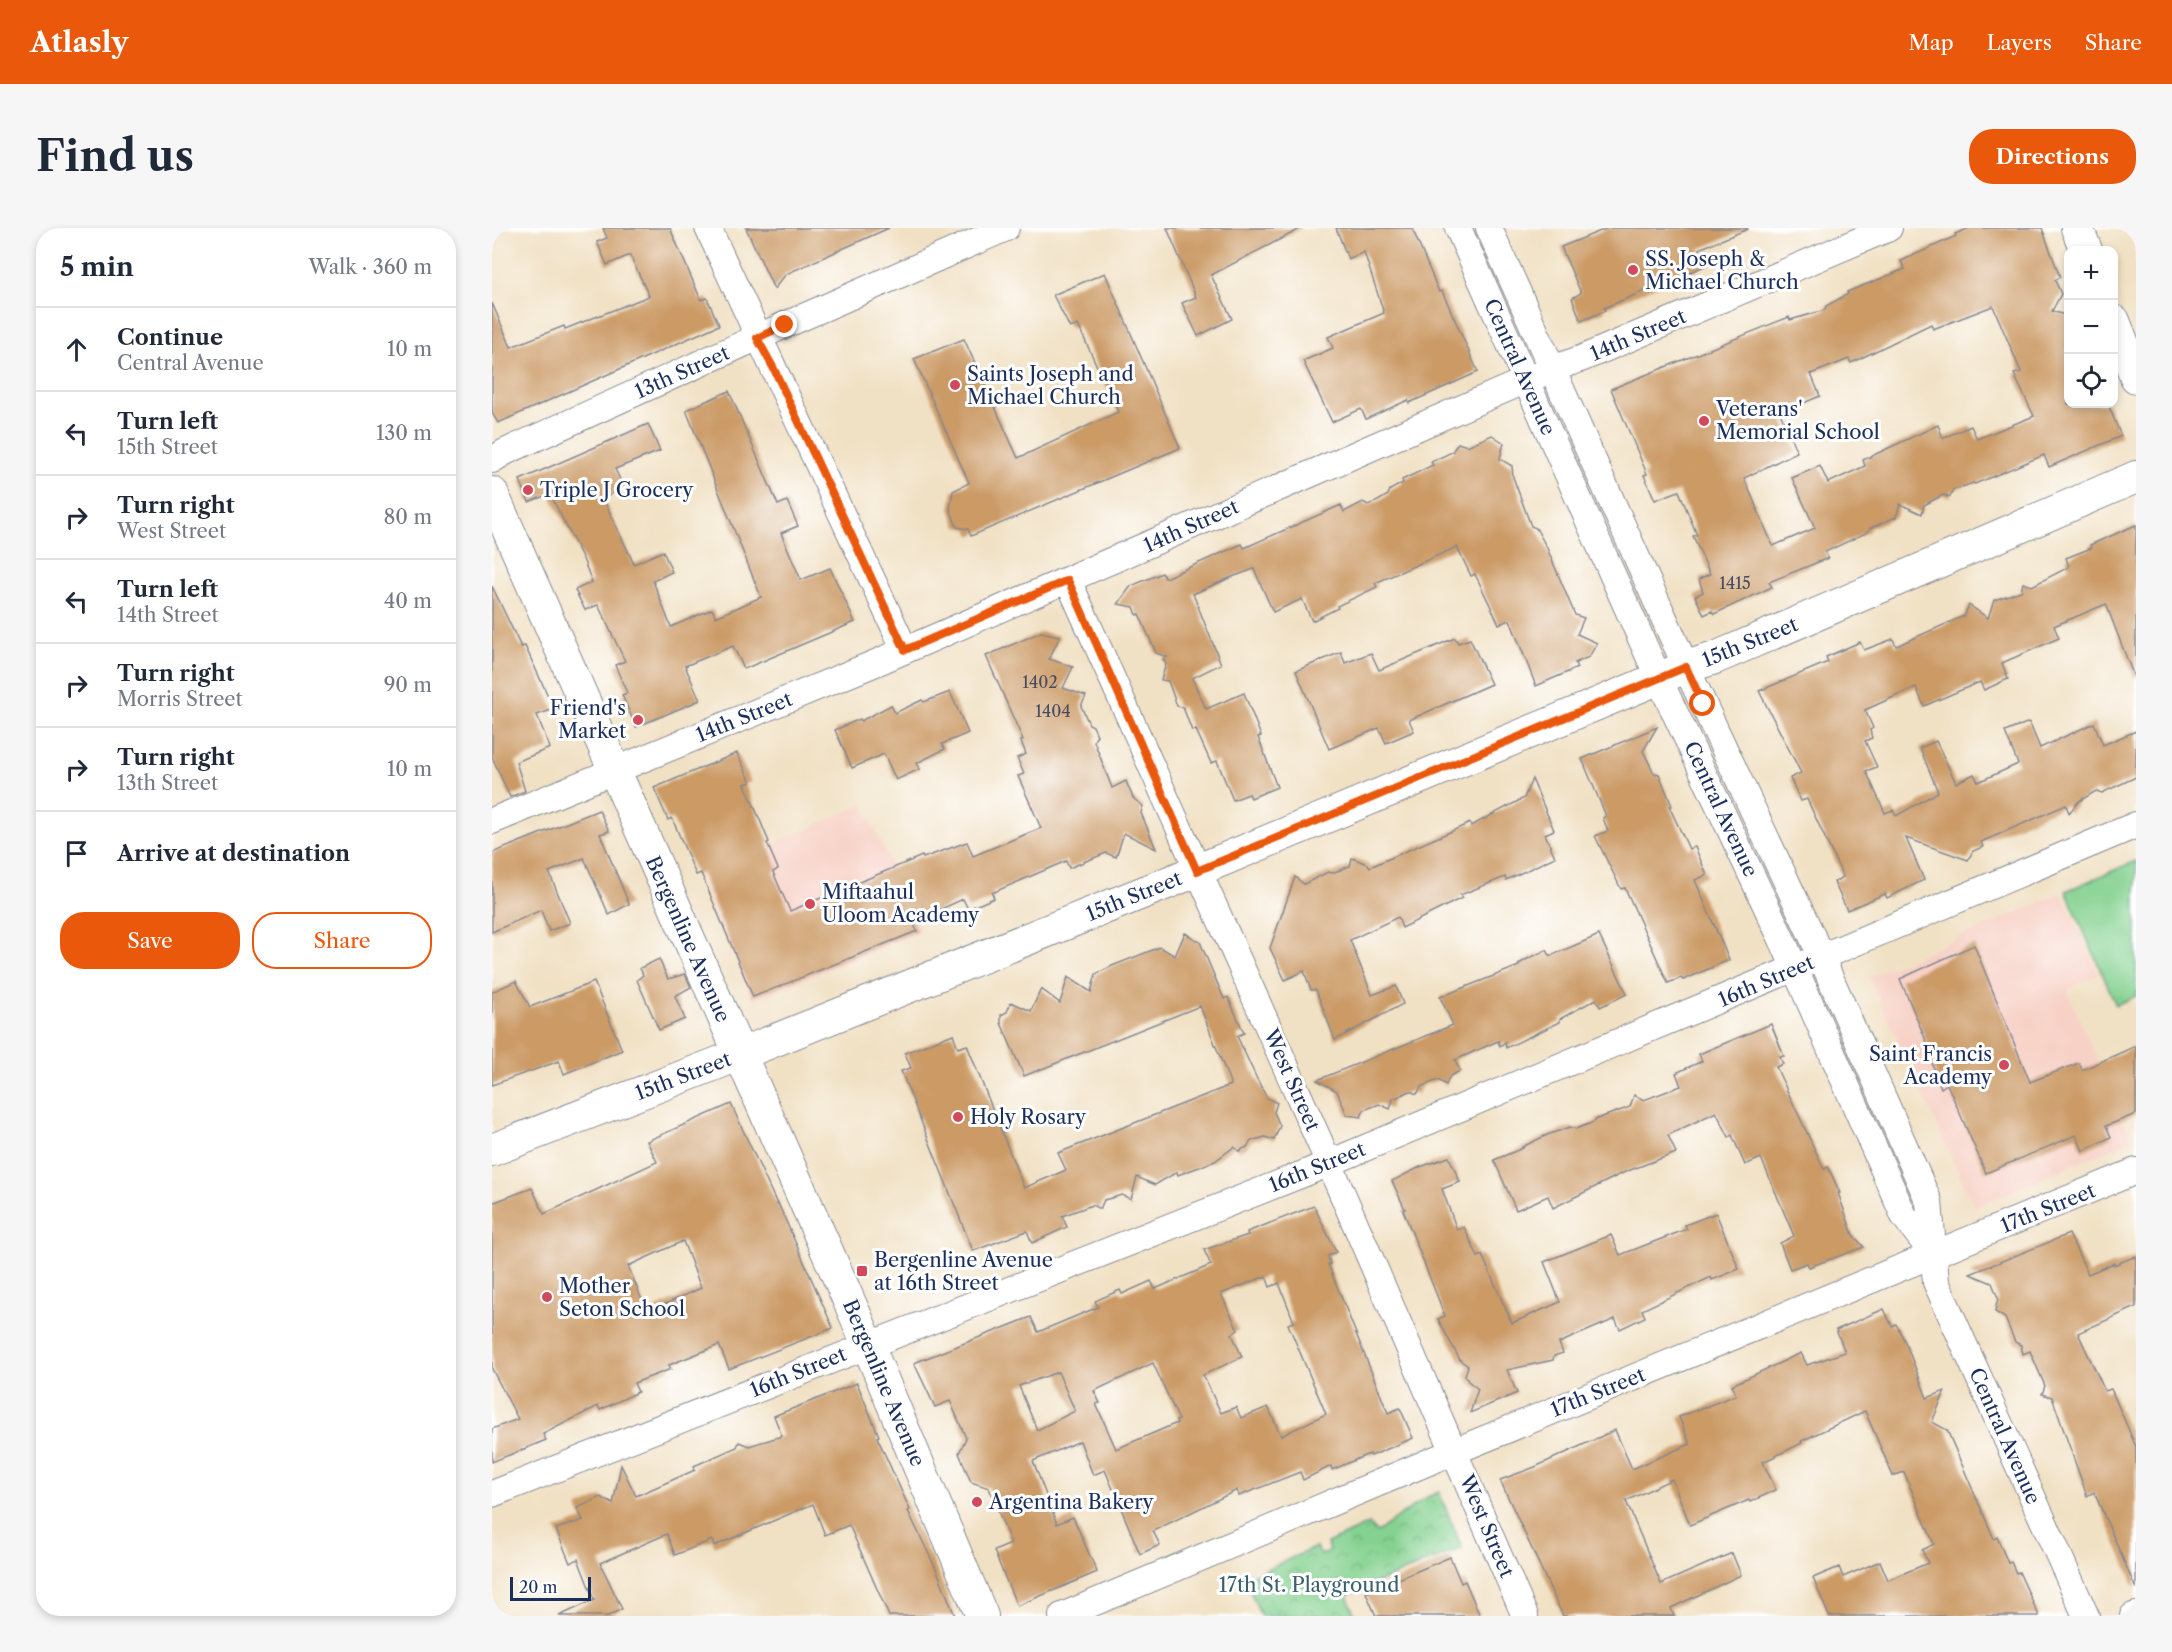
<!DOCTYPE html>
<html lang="en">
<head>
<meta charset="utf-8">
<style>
	:root { --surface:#fff; --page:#f6f6f7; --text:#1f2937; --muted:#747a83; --line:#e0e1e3; --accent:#ea580c }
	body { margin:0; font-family:"Libre Caslon Text",serif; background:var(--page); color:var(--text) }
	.controls { position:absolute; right:18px; top:18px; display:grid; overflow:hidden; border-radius:12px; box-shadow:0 3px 9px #0003 }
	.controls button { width:54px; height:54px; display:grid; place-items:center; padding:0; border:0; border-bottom:2px solid var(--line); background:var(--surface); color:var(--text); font:30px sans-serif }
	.scale { position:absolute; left:18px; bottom:15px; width:81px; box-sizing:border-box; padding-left:6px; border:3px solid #1b2f5e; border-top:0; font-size:16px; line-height:21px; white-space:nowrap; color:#1b2f5e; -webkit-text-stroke:4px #fff; paint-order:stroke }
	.stop { position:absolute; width:18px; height:18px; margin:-14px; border:4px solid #ea580c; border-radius:50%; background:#fff }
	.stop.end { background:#ea580c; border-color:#fff; box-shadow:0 2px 6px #0008 }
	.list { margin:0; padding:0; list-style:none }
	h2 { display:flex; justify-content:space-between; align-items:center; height:78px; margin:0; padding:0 24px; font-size:26px }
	h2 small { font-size:20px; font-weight:400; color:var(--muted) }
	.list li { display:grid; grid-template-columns:39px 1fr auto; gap:18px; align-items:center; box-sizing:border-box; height:84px; padding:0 24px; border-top:2px solid var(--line) }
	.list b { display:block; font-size:22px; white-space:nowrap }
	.list p { margin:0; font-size:20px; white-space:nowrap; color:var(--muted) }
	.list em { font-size:20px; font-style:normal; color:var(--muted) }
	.actions { display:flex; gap:12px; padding:18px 24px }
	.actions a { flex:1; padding:14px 0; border:2px solid var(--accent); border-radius:24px; text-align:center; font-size:21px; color:var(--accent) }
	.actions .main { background:var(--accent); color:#fff }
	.icon { flex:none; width:33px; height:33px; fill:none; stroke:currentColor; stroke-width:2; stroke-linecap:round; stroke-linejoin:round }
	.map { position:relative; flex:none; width:1644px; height:1388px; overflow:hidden; border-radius:24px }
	header { display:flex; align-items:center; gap:36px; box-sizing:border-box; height:84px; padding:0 30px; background:var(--accent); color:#fff }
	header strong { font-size:28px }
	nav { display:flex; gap:33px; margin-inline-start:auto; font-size:21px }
	.intro { display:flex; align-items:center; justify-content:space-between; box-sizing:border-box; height:144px; padding:0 36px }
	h1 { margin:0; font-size:42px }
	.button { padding:15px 27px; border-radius:24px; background:var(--accent); color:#fff; font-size:21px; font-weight:700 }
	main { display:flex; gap:36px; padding:0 36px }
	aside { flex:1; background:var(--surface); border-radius:24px; box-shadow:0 3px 9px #0003 }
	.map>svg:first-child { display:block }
	.built { fill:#f7d1c6 }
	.green { fill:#85d290; stroke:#508077; stroke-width:1.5 }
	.park { fill:url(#park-crowns); stroke:#508077; stroke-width:1.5 }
	.building { fill:#cb9a65; fill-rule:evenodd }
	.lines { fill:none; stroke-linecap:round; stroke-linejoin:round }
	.minor-casing { stroke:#868891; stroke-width:28 }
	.tertiary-casing { stroke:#868891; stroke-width:34 }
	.minor { stroke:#fff; stroke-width:26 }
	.tertiary { stroke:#fff; stroke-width:32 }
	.route { stroke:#ea580c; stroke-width:8 }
	.poi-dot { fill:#d1495b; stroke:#fff; stroke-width:2 }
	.labels { text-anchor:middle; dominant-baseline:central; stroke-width:6; stroke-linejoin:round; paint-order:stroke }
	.number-label { font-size:16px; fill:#474a60 }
	.poi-label { font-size:20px; fill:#1b2f5e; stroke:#fff; text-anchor:start }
	.street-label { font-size:20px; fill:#1b2f5e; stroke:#fff }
	.park-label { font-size:20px; fill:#3b606d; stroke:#fff }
</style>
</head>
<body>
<header>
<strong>Atlasly</strong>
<nav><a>Map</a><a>Layers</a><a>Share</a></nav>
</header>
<div class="intro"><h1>Find us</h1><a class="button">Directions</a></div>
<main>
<aside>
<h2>5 min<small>Walk · 360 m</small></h2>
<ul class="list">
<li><svg class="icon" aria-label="ahead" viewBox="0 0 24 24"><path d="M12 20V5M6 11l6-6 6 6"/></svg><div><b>Continue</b><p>Central Avenue</p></div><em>10 m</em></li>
<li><svg class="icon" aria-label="left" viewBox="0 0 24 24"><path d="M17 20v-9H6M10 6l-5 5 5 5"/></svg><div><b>Turn left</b><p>15th Street</p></div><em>130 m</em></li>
<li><svg class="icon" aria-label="right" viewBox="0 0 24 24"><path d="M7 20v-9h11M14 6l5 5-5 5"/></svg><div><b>Turn right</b><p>West Street</p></div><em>80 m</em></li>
<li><svg class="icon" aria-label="left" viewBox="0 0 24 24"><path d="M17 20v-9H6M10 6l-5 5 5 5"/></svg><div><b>Turn left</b><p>14th Street</p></div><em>40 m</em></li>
<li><svg class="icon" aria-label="right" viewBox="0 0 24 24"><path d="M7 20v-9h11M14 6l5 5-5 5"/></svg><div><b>Turn right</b><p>Morris Street</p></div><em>90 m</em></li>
<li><svg class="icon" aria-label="right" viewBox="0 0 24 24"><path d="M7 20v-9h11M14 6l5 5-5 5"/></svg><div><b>Turn right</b><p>13th Street</p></div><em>10 m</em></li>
<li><svg class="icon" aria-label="arrive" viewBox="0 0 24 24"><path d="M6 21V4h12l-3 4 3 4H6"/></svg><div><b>Arrive at destination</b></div></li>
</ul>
<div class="actions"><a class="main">Save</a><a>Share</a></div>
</aside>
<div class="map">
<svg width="1644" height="1388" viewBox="0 0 1644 1388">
	<defs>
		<pattern id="park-crowns" width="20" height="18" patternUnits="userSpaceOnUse" patternTransform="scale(1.5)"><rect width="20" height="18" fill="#85d290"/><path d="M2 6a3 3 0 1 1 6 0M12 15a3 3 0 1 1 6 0" fill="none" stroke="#6cab79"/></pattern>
	</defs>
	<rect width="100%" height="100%" fill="#fff"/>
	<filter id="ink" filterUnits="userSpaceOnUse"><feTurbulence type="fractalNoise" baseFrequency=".0167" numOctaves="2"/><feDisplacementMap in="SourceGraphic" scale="12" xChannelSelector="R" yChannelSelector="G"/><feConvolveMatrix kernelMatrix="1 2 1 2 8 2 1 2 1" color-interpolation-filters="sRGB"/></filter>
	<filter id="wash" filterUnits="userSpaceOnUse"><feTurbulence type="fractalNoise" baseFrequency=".008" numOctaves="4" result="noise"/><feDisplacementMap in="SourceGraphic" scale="24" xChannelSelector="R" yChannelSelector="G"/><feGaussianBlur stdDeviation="1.35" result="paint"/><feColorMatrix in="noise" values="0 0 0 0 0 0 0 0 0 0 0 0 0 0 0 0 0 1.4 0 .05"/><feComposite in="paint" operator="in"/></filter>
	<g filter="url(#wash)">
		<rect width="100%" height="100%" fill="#f1e1c4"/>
		<g class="built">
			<polygon points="371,576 429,703 261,773 208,649"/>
			<polygon points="1569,665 1607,746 1575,762 1640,912 1482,979 1377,749"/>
		</g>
		<polygon class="green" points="1644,633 1644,768 1624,777 1574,663"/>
		<polygon class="park" points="947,1264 970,1320 855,1367 863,1388 769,1388 753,1351 824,1319 829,1327 837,1324 835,1315 877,1296 885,1304 935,1269"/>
		<g id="blocks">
			<g class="building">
				<polygon points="111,0 178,0 209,72 215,70 227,97 6,195 0,185 0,75 19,119 72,98 73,101 157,68 138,27 115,37 105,14 115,10"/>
				<polygon points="254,0 397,0 294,46 282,61"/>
				<polygon points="675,0 810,0 719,47 740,91 706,108 690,75 704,69"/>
				<polygon points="844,0 920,0 947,64 950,63 986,144 917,175 916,172 874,191 869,181 840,194 811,133 841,120 836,109 892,85 872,24 856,31"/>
				<polygon points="1116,0 1255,0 1256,1 1207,21 1215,37 1112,80 1113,83 1089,93 1080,70 1089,65 1069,19"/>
				<path d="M1478 0H1550L1568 49 1563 52 1569 66 1560 83 1576 88V176H1616L1629 208 1557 239 1552 227 1483 256 1481 255 1461 262 1458 269 1451 267 1432 277 1430 286 1408 276 1404 289 1378 300 1376 304 1333 324 1336 330 1277 354 1280 359 1222 386 1220 383 1212 387 1203 368 1211 364 1207 351 1218 346 1201 308 1205 307 1187 263 1163 272 1152 247 1155 246 1119 161 1297 89 1298 92 1333 82 1334 78 1356 66 1355 64 1413 41 1409 33 1464 8 1463 6ZM1501 78 1529 144 1522 146 1542 188 1485 211 1479 198 1451 210 1446 197 1371 232 1373 238 1336 255 1328 238 1300 250 1323 300 1281 318 1252 250 1305 224 1288 185 1328 168 1319 146 1357 131 1359 135 1439 96 1441 101Z"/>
				<polygon points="613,45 688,220 479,308 476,301 465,299 458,281 461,263 477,255 422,131 472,111 526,230 626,184 586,97 578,100 561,67"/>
				<polygon points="237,163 286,277 295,273 306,298 289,305 309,352 338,340 363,394 252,441 241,418 193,438 208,472 144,499 130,467 135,465 123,437 133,433 106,377 93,382 83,362 100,354 91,331 58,266 37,274 28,252 156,196 168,223 123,241 132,260 111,270 142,336 171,323 180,344 161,353 179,399 220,381 224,389 269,369 194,182"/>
				<polygon points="1000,207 1012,215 1008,231 1020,238 1021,249 1039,298 1044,300 1055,320 1083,387 1092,390 1085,406 1105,415 1097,429 1083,435 1085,440 1044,458 1018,392 1007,396 983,346 979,348 965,319 883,355 885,359 845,378 846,380 820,393 810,371 781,384 762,341 740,349 701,366 729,436 700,450 714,481 752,465 769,508 766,509 785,559 759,570 757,566 741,572 725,533 719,535 704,502 700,503 691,479 685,478 676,453 669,452 674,436 671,431 675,429 664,425 647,386 645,387 642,379 626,376 639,358 670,345 673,350 750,316 752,320 849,277 852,284 871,274 876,277 886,273 896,267 898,262 911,255 910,252 941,237 939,234 960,224 966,215 975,218"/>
				<polygon points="1644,297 1644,449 1642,449 1614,376 1562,398 1567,410 1510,435 1516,451 1492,462 1488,454 1432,478 1424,459 1373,482 1381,500 1378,502 1380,510 1373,513 1385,539 1374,543 1393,585 1401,582 1404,588 1446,564 1428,520 1444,513 1464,555 1482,546 1486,554 1526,536 1513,504 1537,494 1548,520 1602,495 1611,517 1644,503 1644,549 1610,565 1604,563 1587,573 1577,585 1574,577 1489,614 1491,619 1481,623 1476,632 1414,610 1432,652 1395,670 1393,666 1355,682 1342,654 1351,649 1315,571 1309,573 1298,550 1309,545 1267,463 1336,434 1334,429 1368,414 1372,422 1401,411 1404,418 1472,388 1477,377 1496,390 1502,372 1529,363 1531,355 1540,358 1577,339 1574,330 1599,320 1598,317"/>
				<polygon points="0,358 29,419 33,418 62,481 45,487 58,520 24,534 33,563 18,569 0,529"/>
				<polygon points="549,404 568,408 557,431 581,439 571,460 594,468 589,478 597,496 601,498 605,507 602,513 620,560 634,553 641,570 651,578 649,585 664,621 632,605 624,629 614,625 577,640 574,633 500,665 502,670 476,681 471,671 421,694 425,703 261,769 209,645 204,647 180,590 176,592 162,560 245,525 259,554 253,556 277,614 275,615 286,641 281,644 298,683 430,628 431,630 475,614 481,628 549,600 526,548 532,546 525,530 534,526 529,513 531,512 494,428"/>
				<polygon points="963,410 966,415 978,411 999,456 917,492 922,503 894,515 887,500 837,521 804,443 849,424 853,435 879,425 887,442"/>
				<polygon points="458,464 476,505 450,516 453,521 425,535 428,541 404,552 392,526 360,540 343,502 368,491 369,493 399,477 403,485 430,472 432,474"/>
				<polygon points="1165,499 1151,523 1162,545 1167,546 1180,578 1177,578 1197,621 1203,619 1215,647 1203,652 1237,732 1191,752 1189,750 1176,755 1133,660 1129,661 1103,608 1116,603 1111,590 1114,588 1090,531"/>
				<polygon points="1040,551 1062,602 1053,606 1063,629 1014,652 1013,649 968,667 970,670 910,700 906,689 858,712 880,767 904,758 911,776 843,812 824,762 819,762 812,743 793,752 778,720 803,649 812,656 836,644 840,645 858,638 860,630 876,636 878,639 978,595 979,598 1032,570"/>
				<polygon points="107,582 117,603 108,606 137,676 117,687 92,630 57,644 78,695 57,703 49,682 0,704 0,625"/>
				<polygon points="693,705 708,714 732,771 736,769 752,805 745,808 764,849 775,870 785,875 782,884 788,898 782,912 773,909 759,913 755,919 747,923 742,919 723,933 686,947 685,944 663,957 645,949 639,971 630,967 612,972 608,981 600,977 570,988 575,999 540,1015 535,1003 481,1023 409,843 419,840 413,825 461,806 466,820 475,817 532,960 574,942 566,925 739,857 708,778 532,848 509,795 509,787 515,784 519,774 539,783 549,761 568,775 576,749 599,764 604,746 620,738 668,719 683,728"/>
				<polygon points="1107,707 1135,766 1108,779 1104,771 1068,791 1068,794 1014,820 1013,814 1008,818 1006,813 963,832 968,843 958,848 954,857 946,852 930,858 925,866 918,863 901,871 898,881 887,876 872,882 869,889 855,887 845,863 825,852 961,797 948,769 1027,738 1027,736 1037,730 1055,722 1058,728"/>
				<polygon points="1482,717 1538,854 1587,835 1590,842 1644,818 1644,886 1614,898 1619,909 1591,923 1584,907 1494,945 1455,856 1449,860 1438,830 1441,829 1408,751"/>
				<polygon points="167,731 176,751 193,746 199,759 183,768 193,791 167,802 145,752 151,747 148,740"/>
				<polygon points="24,753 38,779 102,754 130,822 72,846 67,833 0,857 0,764"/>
				<polygon points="1279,796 1292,828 1288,829 1291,836 1284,839 1332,941 1336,939 1348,965 1346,965 1361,1007 1372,1019 1317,1039 1315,1035 1298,1041 1288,1015 1302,1008 1269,930 1253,937 1240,907 1237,909 1224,884 1176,907 1184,925 1133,944 1061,980 1056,968 1024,982 1002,932 1031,920 1030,919 1055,907 1078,899 1084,901 1102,894 1105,891 1138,879 1142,867 1152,872 1189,858 1184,845 1210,833 1207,826"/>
				<path d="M239 876 285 976 286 975 341 1100 237 1141 227 1117 177 1137 179 1141 142 1155 146 1164 108 1182 106 1178 51 1206 54 1212 0 1234V1201L26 1191 0 1141V975L40 960 52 986 165 934 155 913ZM191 1013 209 1060 155 1084 136 1038Z"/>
				<polygon points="957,929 968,954 950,961 965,1002 972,999 986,1029 990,1027 1020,1095 1068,1074 1052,1034 1119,1007 1128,1027 1195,1001 1193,997 1224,985 1247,1041 1220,1052 1219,1049 1150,1082 1153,1089 1128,1101 1123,1091 1067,1115 1071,1125 1062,1128 1061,1132 1015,1142 1025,1165 978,1185 986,1161 976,1153 973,1147 976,1138 968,1132 946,1091 953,1088 911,982 913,981 900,953 928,939"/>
				<path d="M822 978 844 1024 836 1028 838 1036H836L896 1185 908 1180 921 1210 879 1228 878 1226 872 1228 840 1242 839 1238 811 1252 808 1244 747 1268 745 1262 661 1303 668 1317 648 1326 613 1242 601 1247 588 1213 541 1233 565 1296 581 1289 605 1344 525 1378 502 1323 519 1316 497 1260 479 1254 467 1225 474 1210 458 1173 443 1179 422 1135 539 1089 546 1104 606 1079 603 1073 628 1062 630 1066 659 1053 663 1061 719 1037 712 1022 756 1007 755 1004ZM774 1048 778 1059 787 1055 802 1094 796 1096 834 1186 789 1208 776 1179 749 1190 744 1179 729 1185 711 1147 750 1129 740 1106 746 1102 729 1066ZM661 1135 687 1192 684 1193 685 1195 624 1221 604 1176 608 1175 602 1163ZM566 1144 583 1183 545 1202 527 1158Z"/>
				<polygon points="1577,1006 1596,1046 1622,1035 1622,1037 1644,1028 1644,1079 1586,1105 1613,1163 1619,1161 1644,1219 1644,1361 1602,1264 1595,1268 1560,1169 1550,1166 1553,1158 1538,1123 1531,1126 1529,1117 1523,1114 1513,1090 1503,1084 1506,1070 1500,1055 1478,1046"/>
				<polygon points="1392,1081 1400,1098 1404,1096 1414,1116 1435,1170 1453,1163 1440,1194 1455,1202 1502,1311 1505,1309 1516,1335 1519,1334 1524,1345 1527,1344 1547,1388 1337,1388 1321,1350 1347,1339 1351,1349 1388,1333 1396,1352 1436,1335 1430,1322 1442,1316 1412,1244 1401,1248 1373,1183 1309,1213 1310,1215 1271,1234 1284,1262 1258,1274 1257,1272 1198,1297 1180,1251 1134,1273 1169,1356 1240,1325 1249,1347 1179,1380 1182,1388 1071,1388 1008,1252 1043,1239 1123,1202 1140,1241 1198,1216 1187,1189 1244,1167 1240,1157 1309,1125 1315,1137 1353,1124 1344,1102"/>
				<polygon points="365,1155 387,1208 385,1209 418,1282 416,1283 446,1345 463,1388 397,1388 357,1297 333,1307 321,1276 222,1318 220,1312 183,1327 175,1306 138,1322 108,1335 130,1381 116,1388 67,1388 102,1372 86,1331 78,1335 64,1301 91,1292 85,1280 109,1269 121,1276 129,1237 144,1268 203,1242 202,1238 245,1219 247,1214 257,1218 290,1208 282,1188"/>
				<polygon points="958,1329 969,1355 973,1353 988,1388 884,1388 874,1365"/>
			</g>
		</g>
	</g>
	<g filter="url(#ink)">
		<use href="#blocks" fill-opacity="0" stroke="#868891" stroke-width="1.5"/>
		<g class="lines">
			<g class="minor-casing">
				<g id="minor">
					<polyline points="216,0 413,422"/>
					<polyline points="966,0 1167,451 1293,718 1412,988 1441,1026"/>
					<polyline points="997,0 1194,439 1319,706 1437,974 1444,1054 1594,1388"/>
					<polyline points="0,232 13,224 293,97 514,0"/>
					<polyline points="576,352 837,935 1033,1388"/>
					<polyline points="0,593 386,434 1060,141 1091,130 1397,0"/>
					<polyline points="0,1266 811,946 1644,597"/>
					<polyline points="570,1388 939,1233 1644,943"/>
					<polyline points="1641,1388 1644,1387"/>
				</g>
			</g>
			<g class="tertiary-casing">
				<g id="tertiary">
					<polyline points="1585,0 1594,22"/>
					<polyline points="1622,93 1644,149"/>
					<polyline points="0,265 365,1091 490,1388"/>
					<polyline points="0,922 221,837 680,653 1194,439 1223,430 1644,249"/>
				</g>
			</g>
			<use href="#minor" class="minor"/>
			<use href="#tertiary" class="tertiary"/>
		</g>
	</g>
	<g class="lines" filter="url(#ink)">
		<polyline class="route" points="293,97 265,110 282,141 413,422 576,352 705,643 1194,439 1211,476"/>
	</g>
	<g class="poi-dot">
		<circle cx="1141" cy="42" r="6"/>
		<circle cx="463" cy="157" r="6"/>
		<circle cx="1212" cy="193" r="6"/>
		<circle cx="36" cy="262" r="6"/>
		<circle cx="146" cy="492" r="6"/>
		<circle cx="318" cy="676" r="6"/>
		<circle cx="1512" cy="837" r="6"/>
		<circle cx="466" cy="889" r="6"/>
		<rect x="364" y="1037" width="12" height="12" rx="3"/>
		<circle cx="55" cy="1069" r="6"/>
		<circle cx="485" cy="1274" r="6"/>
	</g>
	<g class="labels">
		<g class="number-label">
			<text x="1243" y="355">1415</text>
			<text x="548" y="454">1402</text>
			<text x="561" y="483">1404</text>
		</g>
		<g class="poi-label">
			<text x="1153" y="31">SS. Joseph &amp;<tspan x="1153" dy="23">Michael Church</tspan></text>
			<text x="475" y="146">Saints Joseph and<tspan x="475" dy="23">Michael Church</tspan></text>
			<text x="1224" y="181">Veterans'<tspan x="1224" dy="23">Memorial School</tspan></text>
			<text x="48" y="262">Triple J Grocery</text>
			<text x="134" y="480" text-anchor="end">Friend's<tspan x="134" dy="23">Market</tspan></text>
			<text x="330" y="664">Miftaahul<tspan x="330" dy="23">Uloom Academy</tspan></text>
			<text x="1500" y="826" text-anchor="end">Saint Francis<tspan x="1500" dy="23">Academy</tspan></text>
			<text x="478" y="889">Holy Rosary</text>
			<text x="382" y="1032">Bergenline Avenue<tspan x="382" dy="23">at 16th Street</tspan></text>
			<text x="67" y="1058">Mother<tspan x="67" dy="23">Seton School</tspan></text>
			<text x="497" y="1274">Argentina Bakery</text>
		</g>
		<g class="street-label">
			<text transform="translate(1146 107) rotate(-23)">14th Street</text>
			<text transform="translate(1028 139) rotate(66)">Central Avenue</text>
			<text transform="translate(190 144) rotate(-24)">13th Street</text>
			<text transform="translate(699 298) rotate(-24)">14th Street</text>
			<text transform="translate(1258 414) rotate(-22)">15th Street</text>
			<text transform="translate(252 489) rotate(-22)">14th Street</text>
			<text transform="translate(1229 581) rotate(65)">Central Avenue</text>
			<text transform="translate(642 668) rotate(-22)">15th Street</text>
			<text transform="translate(196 711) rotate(66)">Bergenline Avenue</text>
			<text transform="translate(1274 753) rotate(-23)">16th Street</text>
			<text transform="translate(191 848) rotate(-21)">15th Street</text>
			<text transform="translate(800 852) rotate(66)">West Street</text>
			<text transform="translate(825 939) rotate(-22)">16th Street</text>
			<text transform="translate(1556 980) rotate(-22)">17th Street</text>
			<text transform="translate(306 1144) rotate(-22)">16th Street</text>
			<text transform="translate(392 1155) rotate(67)">Bergenline Avenue</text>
			<text transform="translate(1106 1164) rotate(-22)">17th Street</text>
			<text transform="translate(1513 1208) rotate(66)">Central Avenue</text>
			<text transform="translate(995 1298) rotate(67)">West Street</text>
		</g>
		<g class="park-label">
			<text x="817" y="1357">17th St. Playground</text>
		</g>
	</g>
</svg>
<div class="controls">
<button>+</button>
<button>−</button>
<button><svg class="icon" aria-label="locate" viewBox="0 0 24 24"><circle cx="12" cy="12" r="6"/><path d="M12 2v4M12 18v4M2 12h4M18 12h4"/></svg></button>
</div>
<div class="scale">20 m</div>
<div class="stop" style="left:1211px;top:476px"></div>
<div class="stop end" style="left:293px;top:97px"></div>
</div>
</main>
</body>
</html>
